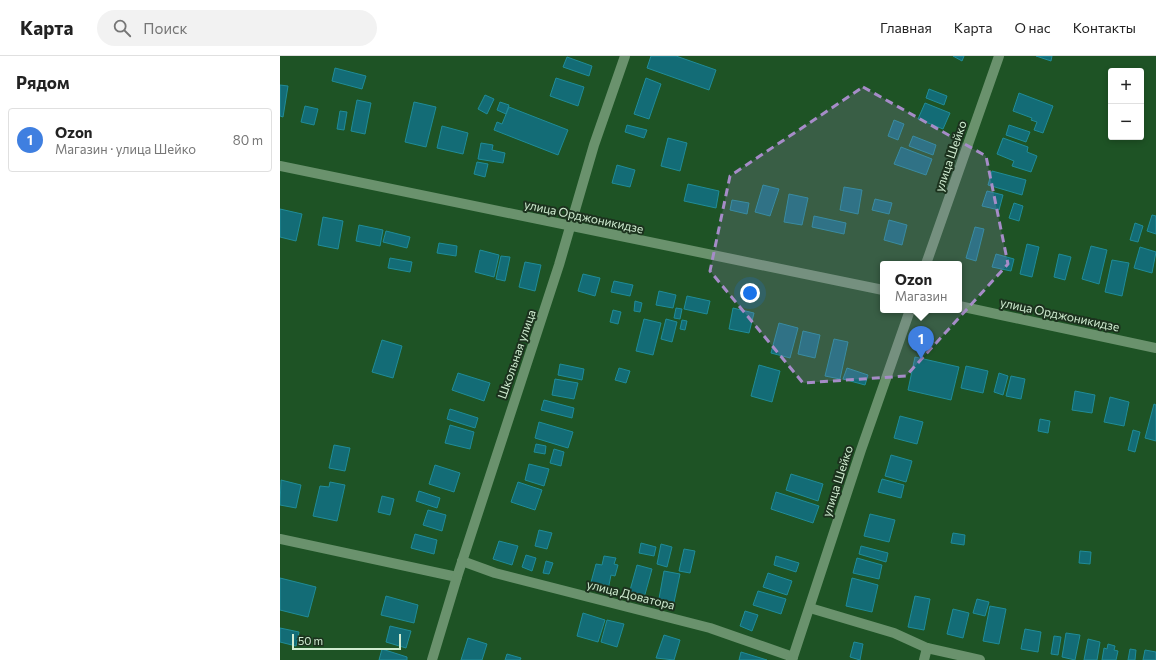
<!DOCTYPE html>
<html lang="ru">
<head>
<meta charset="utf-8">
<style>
	:root { --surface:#fff; --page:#f2f2f2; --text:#222; --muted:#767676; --line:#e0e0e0; --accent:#b45309 }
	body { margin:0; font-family:Commissioner,sans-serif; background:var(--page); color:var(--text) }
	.controls { position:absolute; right:12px; top:12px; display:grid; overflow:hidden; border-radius:4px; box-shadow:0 2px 6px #0003 }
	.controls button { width:36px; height:36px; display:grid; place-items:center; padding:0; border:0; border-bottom:1px solid var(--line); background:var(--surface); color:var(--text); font:20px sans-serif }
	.scale { position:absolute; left:12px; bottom:10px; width:109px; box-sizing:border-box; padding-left:4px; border:2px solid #d0ecd1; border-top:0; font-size:11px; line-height:14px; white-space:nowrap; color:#d0ecd1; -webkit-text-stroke:3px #1c321e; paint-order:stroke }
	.you { position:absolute; left:470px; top:237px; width:14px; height:14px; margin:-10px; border:3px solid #fff; border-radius:50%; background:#1a73e8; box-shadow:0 0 0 6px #1a73e833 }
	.badge { display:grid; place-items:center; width:26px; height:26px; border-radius:50%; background:var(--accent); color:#fff; font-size:13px; font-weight:700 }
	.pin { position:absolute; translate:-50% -33px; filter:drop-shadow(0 1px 2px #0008) }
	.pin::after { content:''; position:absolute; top:21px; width:14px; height:12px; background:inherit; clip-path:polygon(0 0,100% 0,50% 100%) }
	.popup { position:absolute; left:600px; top:205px; width:82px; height:52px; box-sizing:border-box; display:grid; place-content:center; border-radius:4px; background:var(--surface); filter:drop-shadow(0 1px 3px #0005); font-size:13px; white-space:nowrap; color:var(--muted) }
	.popup b { font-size:15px; color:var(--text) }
	.popup::after { content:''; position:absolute; left:50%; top:100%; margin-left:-8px; border:8px solid transparent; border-top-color:var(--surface) }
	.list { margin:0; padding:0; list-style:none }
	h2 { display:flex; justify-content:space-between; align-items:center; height:52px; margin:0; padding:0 16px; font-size:17px }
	h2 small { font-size:13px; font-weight:400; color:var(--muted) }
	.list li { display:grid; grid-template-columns:26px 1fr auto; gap:12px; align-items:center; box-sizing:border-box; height:64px; margin:0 8px 8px; padding:0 8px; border:1px solid var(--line); border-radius:4px }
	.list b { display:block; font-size:15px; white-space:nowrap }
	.list p { margin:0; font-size:13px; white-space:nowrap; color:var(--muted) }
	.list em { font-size:13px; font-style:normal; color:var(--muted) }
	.icon { flex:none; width:22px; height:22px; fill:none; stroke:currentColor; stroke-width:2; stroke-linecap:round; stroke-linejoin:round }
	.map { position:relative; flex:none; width:876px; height:604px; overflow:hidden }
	header { display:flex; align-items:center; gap:24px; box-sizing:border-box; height:56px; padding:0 20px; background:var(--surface); border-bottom:1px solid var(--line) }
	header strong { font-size:19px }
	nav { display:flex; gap:22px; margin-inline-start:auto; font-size:14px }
	.search { width:280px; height:36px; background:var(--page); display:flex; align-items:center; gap:10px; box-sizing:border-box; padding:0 14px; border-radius:22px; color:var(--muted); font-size:15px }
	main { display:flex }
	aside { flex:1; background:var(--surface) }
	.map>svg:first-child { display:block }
	.building { fill:#136c76; stroke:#208c98 }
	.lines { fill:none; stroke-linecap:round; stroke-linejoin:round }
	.minor { stroke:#6a926d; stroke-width:10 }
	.marked { fill:#a68cc8; fill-opacity:0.2; stroke:#a68cc8; stroke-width:3; stroke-dasharray:8 5; stroke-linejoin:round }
	.labels { text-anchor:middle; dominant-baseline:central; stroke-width:4; stroke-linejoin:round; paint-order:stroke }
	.street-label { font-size:12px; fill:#d0ecd1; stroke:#1c321e }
</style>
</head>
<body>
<header>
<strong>Карта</strong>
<div class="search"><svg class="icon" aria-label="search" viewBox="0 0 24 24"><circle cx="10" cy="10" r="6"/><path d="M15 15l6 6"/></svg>Поиск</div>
<nav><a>Главная</a><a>Карта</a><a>О нас</a><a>Контакты</a></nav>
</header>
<main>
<aside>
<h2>Рядом<small></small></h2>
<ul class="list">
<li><span class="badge" style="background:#3f7fe0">1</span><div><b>Ozon</b><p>Магазин · улица Шейко</p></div><em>80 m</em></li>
</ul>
</aside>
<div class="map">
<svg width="876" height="604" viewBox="0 0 876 604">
	<rect width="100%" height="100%" fill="#1e5325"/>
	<g class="building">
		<polygon points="371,0 396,0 436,14 429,34 367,12"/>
		<polygon points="673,0 684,0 682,5"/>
		<polygon points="756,0 772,0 771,5"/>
		<polygon points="287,1 312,10 309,20 283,11"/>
		<polygon points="55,12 86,20 82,33 52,25"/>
		<polygon points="276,22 304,31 298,50 270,40"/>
		<polygon points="366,22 381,28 369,63 354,58"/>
		<polygon points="0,29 8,30 3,61 0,60"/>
		<polygon points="649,33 667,40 664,49 646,42"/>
		<polygon points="739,37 773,50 763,77 754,74 757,66 751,64 752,62 733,55"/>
		<polygon points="205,39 214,43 207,58 198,53"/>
		<polygon points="77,44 91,47 85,78 71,75"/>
		<polygon points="134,46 156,51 146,91 125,86"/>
		<polygon points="220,46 229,49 226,58 217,54"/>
		<polygon points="645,47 670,57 663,73 638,63"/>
		<polygon points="25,50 38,53 34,69 21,66"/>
		<polygon points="229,51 288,74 278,99 214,74 217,66 222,68"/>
		<polygon points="60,55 67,56 64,74 57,73"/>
		<polygon points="614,64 624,68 618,84 608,80"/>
		<polygon points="347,69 367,74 364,82 345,76"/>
		<polygon points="729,69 750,76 746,86 726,79"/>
		<polygon points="162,70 188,77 183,98 157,92"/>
		<polygon points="633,80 656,89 653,99 629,90"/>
		<polygon points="388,82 407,87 400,115 381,110"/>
		<polygon points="723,82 748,91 747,96 757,100 751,116 732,110 734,105 717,98"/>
		<polygon points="201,87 213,89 212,94 225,97 223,107 198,103"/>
		<polygon points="621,91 652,103 646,119 614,108"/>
		<polygon points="197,106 208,108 205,121 194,118"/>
		<polygon points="337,109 355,114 350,131 332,127"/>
		<polygon points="712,115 746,124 742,139 708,129"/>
		<polygon points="408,128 439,135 436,152 404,145"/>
		<polygon points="483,129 499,133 490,160 475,156"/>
		<polygon points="564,131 582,134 578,158 560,154"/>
		<polygon points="707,135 723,139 719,154 702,150"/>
		<polygon points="509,138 528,142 522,169 504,166"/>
		<polygon points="595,143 612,147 609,158 592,154"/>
		<polygon points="452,144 469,147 467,158 450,154"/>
		<polygon points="734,147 743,150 739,165 729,162"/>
		<polygon points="0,153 22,158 16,185 0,181"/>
		<polygon points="872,159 876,160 876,178 867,175"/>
		<polygon points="534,160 566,167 564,178 532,171"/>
		<polygon points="43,161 63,165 58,193 38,189"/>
		<polygon points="609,164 627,169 622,189 604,184"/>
		<polygon points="855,167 863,170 858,186 850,184"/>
		<polygon points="79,169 103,174 100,190 76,185"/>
		<polygon points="695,171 704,173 696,205 686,202"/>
		<polygon points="106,175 130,181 127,192 103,186"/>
		<polygon points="159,187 177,190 176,200 157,197"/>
		<polygon points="747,188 759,191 752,221 740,218"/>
		<polygon points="811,190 827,194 819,228 802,223"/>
		<polygon points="860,191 876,196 872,217 854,212"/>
		<polygon points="200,194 219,199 214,221 195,216"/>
		<polygon points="716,198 734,203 731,215 712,211"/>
		<polygon points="779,198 791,201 785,224 774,221"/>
		<polygon points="221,200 230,201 225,225 216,223"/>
		<polygon points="110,202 132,206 130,216 108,212"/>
		<polygon points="832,204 849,207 842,240 825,236"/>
		<polygon points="245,206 261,209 255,235 239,231"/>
		<polygon points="303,218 320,222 315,240 298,235"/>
		<polygon points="334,225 353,229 350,240 331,236"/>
		<polygon points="379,235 396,239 393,252 376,249"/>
		<polygon points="407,240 430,245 427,258 404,253"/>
		<polygon points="355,245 362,247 360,256 354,255"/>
		<polygon points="396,252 402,253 400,263 394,262"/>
		<polygon points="453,252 474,257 469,277 449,273"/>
		<polygon points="333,254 341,256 338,268 330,266"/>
		<polygon points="364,263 381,267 373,299 356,295"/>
		<polygon points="386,263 397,266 392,286 381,283"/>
		<polygon points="402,264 407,265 405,274 400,273"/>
		<polygon points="499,267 518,272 510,302 491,297"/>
		<polygon points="523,275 540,279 535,302 518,298"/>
		<polygon points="554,283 568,286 560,323 545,320"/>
		<polygon points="102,284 122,290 113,322 92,316"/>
		<polygon points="635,301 679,311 671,344 628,334"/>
		<polygon points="280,308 304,313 302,324 278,319"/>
		<polygon points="479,309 500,315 492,346 471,340"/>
		<polygon points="686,310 708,315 703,337 681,332"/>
		<polygon points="339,312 350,315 346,327 335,324"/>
		<polygon points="567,312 588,319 585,329 563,323"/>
		<polygon points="178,317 210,327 204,345 172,334"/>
		<polygon points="719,317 728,320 723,339 714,336"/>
		<polygon points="731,320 745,323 741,343 726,340"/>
		<polygon points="275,323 298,327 294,343 272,339"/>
		<polygon points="795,335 815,339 812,357 792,354"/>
		<polygon points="830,341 849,346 844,370 824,366"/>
		<polygon points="264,344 294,352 292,362 261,354"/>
		<polygon points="874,348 876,349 876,385 865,382"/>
		<polygon points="170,353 198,362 195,372 167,363"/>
		<polygon points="620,360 643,366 637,388 614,382"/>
		<polygon points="760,363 770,365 768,377 758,375"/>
		<polygon points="259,366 293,376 288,392 255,382"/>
		<polygon points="170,369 194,376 190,393 165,387"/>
		<polygon points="853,374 860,376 855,396 848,394"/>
		<polygon points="256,388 266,390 265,398 254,396"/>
		<polygon points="54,389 70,392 65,415 49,412"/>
		<polygon points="274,393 284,396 281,410 270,407"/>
		<polygon points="611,399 632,405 626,426 605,420"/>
		<polygon points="249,408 269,413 264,430 245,424"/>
		<polygon points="155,409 180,417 174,436 149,428"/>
		<polygon points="511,418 543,428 538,445 506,434"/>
		<polygon points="602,423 624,429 621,442 598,436"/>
		<polygon points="1,424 21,429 16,452 0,449"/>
		<polygon points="50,426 65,429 57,465 33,460 40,430 49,431"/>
		<polygon points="238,426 262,434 255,454 231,446"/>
		<polygon points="139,435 160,442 157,452 136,445"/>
		<polygon points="496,436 539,450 533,467 491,453"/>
		<polygon points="102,440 114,443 110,459 98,456"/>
		<polygon points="148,454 166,459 162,475 143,469"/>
		<polygon points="590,458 615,464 609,486 584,480"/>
		<polygon points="259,474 272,477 267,493 255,490"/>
		<polygon points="673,477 685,479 684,489 671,487"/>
		<polygon points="135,478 157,484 154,498 131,492"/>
		<polygon points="219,485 238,490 232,509 213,503"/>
		<polygon points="361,487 376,491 374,500 359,497"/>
		<polygon points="381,488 392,491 387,511 377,508"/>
		<polygon points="581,490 608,497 606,506 579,498"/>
		<polygon points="404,493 415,495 410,517 399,515"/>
		<polygon points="800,495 811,496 810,508 799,507"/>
		<polygon points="246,499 256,502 252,515 242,511"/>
		<polygon points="324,500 336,502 334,508 338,509 335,520 331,519 328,534 310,530 316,508 322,509"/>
		<polygon points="496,500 519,507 516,516 494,509"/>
		<polygon points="577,502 602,509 599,523 573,517"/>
		<polygon points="266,505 273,507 269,518 263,517"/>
		<polygon points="357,509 372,513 364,542 349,538"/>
		<polygon points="384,515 400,518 393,551 378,548"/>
		<polygon points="488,517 512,525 507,539 483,531"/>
		<polygon points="0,522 36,531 28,561 0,554"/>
		<polygon points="572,522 598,529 592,556 566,550"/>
		<polygon points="478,535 506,543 501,558 473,549"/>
		<polygon points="106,540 138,549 134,567 101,559"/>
		<polygon points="635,540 650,543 644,574 628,571"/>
		<polygon points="697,543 709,546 705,560 693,557"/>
		<polygon points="710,550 726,553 719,588 703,585"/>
		<polygon points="673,553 689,557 683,582 667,578"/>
		<polygon points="465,555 478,559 472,575 460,570"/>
		<polygon points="303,557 325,564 318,586 297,580"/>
		<polygon points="327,564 344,568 337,591 321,586"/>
		<polygon points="110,570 131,575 126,592 106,586"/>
		<polygon points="0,572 19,576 16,590 0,586"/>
		<polygon points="745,573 761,576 758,596 741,593"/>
		<polygon points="786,577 800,579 795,604 782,601"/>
		<polygon points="384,579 400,584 394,604 376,602"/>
		<polygon points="774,580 781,581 778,599 771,598"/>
		<polygon points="188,582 207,588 202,604 181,604"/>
		<polygon points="808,583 820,586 817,604 804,604"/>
		<polygon points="574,586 583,588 580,604 570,601"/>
		<polygon points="828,588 835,590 834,594 838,595 836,604 822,604 824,592 827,593"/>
		<polygon points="102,593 127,601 127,604 99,604"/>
		<polygon points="850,593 856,594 855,604 848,604"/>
		<polygon points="865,594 876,596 876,604 863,604"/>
		<polygon points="461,596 487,604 459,604"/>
		<polygon points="227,598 241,602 240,604 225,604"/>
	</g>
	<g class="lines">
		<g class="minor">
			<polyline points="0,110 603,234"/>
			<polyline points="646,208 719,0"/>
			<polyline points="679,250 876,292"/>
			<polyline points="0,483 177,521"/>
			<polyline points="182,505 215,517 430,572 513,601"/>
			<polyline points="530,552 614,577 647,592 700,604"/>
			<polyline points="152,604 177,521 279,209 314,89 345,0"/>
			<polyline points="512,604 581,394 630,254"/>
			<polyline points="644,604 647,592"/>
		</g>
	</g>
	<path class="marked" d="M583 31 706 100 728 208 626 320 523 327 430 215 450 120Z"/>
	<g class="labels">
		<g class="street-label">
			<text transform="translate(670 100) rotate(-71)">улица Шейко</text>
			<text transform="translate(304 160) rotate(12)">улица Орджоникидзе</text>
			<text transform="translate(780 258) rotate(12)">улица Орджоникидзе</text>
			<text transform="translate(236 298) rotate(-71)">Школьная улица</text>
			<text transform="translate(557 425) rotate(-72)">улица Шейко</text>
			<text transform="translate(351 538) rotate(14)">улица Доватора</text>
		</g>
	</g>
</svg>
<div class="controls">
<button>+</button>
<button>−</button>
</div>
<div class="scale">50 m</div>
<div class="you"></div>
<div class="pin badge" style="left:641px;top:303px;background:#3f7fe0">1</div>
<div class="popup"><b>Ozon</b>Магазин</div>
</div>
</main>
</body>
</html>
